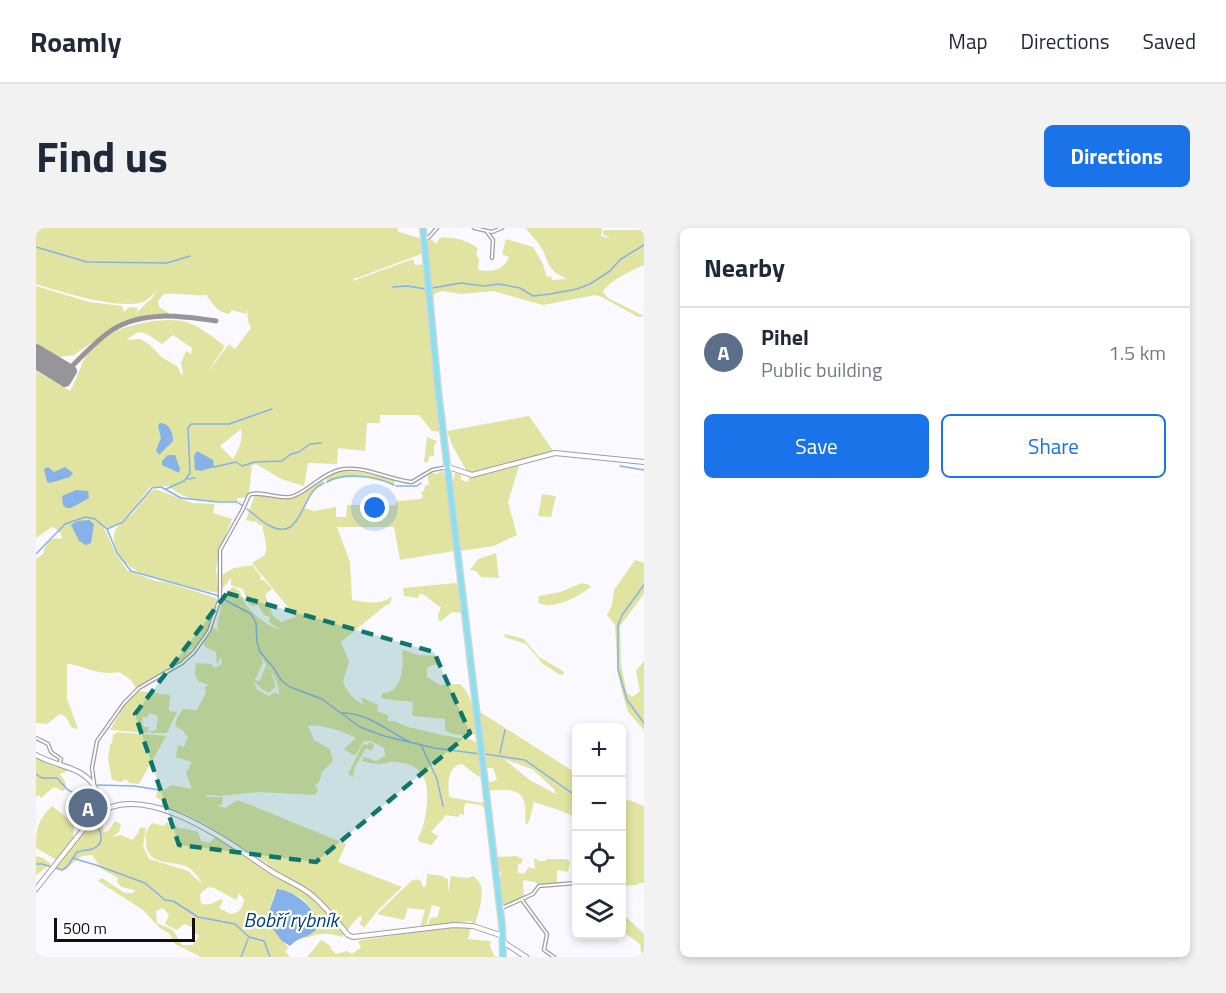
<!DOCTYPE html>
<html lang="en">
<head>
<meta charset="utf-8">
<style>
	:root { --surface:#fff; --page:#f2f2f3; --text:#1f2937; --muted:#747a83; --line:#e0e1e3; --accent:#1a73e8 }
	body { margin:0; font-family:"Titillium Web",sans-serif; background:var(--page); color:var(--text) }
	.controls { position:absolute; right:18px; bottom:18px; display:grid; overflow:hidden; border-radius:9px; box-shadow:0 3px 9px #0003 }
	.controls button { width:54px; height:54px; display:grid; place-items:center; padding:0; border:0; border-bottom:2px solid var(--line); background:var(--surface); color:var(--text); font:30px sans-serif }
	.scale { position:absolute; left:18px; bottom:15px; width:141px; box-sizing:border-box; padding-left:6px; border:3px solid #101012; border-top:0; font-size:16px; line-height:21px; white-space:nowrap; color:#101012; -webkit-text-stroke:4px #fff; paint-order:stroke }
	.you { position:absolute; left:339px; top:280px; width:21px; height:21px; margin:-15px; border:4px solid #fff; border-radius:50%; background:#1a73e8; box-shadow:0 0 0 9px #1a73e833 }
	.badge { display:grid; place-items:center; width:39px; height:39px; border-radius:50%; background:var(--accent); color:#fff; font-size:20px; font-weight:700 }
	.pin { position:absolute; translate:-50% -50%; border:3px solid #fff; box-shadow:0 2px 6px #0006 }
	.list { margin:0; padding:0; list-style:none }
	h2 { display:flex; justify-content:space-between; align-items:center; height:78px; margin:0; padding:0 24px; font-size:26px }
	h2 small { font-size:20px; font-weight:400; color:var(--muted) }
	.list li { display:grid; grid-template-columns:39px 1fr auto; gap:18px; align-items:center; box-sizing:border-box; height:90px; padding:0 24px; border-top:2px solid var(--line) }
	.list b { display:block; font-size:22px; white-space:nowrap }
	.list p { margin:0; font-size:20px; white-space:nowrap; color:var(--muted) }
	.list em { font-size:20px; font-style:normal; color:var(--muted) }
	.actions { display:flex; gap:12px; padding:18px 24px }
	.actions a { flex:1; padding:14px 0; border:2px solid var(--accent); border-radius:9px; text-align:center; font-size:21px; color:var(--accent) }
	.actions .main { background:var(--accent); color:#fff }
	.icon { flex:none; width:33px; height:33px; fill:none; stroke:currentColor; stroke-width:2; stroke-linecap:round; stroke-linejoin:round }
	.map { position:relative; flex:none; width:608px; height:729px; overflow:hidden; border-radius:9px }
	header { display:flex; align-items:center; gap:36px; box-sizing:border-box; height:84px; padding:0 30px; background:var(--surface); border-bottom:2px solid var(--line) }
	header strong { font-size:28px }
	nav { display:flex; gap:33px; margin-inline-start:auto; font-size:21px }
	.intro { display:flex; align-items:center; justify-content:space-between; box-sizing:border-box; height:144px; padding:0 36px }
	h1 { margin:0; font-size:42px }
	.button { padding:15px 27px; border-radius:9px; background:var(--accent); color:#fff; font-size:21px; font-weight:700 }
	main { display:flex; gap:36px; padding:0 36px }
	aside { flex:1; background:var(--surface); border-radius:9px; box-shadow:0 3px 9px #0003 }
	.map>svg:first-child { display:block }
	.green { fill:#e0e4a0; fill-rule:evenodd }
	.water { fill:#87b1e9 }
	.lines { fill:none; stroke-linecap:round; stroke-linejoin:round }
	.stream { stroke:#87b1e9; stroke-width:1.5 }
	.taxiway { stroke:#96969a; stroke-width:5 }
	.runway { stroke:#96969a; stroke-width:12 }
	.minor-casing { stroke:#9d9da3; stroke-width:4.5 }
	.tertiary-casing { stroke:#9d9da3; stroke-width:6 }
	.primary-casing { stroke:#d4d4d4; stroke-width:8 }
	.minor { stroke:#fff; stroke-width:2 }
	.tertiary { stroke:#fff; stroke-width:4 }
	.primary { stroke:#8ae0ee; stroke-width:5 }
	.marked { fill:#0f766e; fill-opacity:0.2; stroke:#0f766e; stroke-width:4.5; stroke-dasharray:12 8; stroke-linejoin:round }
	.labels { text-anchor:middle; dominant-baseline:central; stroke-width:4.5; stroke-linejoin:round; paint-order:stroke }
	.water-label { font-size:20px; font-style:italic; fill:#013e7e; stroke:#fff }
</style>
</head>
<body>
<header>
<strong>Roamly</strong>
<nav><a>Map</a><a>Directions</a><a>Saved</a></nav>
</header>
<div class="intro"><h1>Find us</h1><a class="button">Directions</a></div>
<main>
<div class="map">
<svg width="608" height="729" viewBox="0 0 608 729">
	<rect width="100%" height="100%" fill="#f9f9ff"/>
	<g class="green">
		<path d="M0 0H361L363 4 387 11 388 25 321 50H318L317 53 377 31 379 37 389 36 390 76 404 200 402 204 396 203 383 187H344V195H331L329 223 302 220 301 236 272 235 268 258 245 251 220 236 216 237 213 266 208 270H201V273C176 273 152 276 133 258L114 259C99 276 93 297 68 300L80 326 91 342 120 353 133 355 180 370C180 386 172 417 155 421 144 439 119 450 100 460L95 452 83 444C58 448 52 438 31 436V471L42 501 36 500 30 489 24 486 11 496 0 495V331L7 326C10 316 14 308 26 311 25 304 22 301 16 299L0 310V143L34 163C42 149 47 128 57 117 73 99 131 86 153 95 166 100 178 110 189 118L171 145 193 116 199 121 215 100 212 93 211 81 210 86 196 82 193 86C178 82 179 77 170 67 156 68 142 65 128 66L122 73 123 79 134 86V89L92 95 77 100 38 127 23 129 0 116V58L53 74 86 78 88 84 93 79 102 80 100 85 117 69 121 62C118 65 114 70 111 72 92 85 22 63 0 56ZM102 104 111 106 126 116 137 107 156 120 155 126 150 123 145 135 147 145 145 147 142 139 127 130 113 116 104 111 90 112ZM205 201C207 212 203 221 197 231L184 218Z"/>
		<path d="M490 0H566L565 8 575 11 567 6V2H608V37C598 41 571 54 567 64L572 70 608 88 602 89 566 69 559 67 507 77 457 63 426 66 406 63 398 66 397 70 391 12 394 10 400 16 404 10C415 8 435 13 442 21L440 25 443 32 442 42C455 45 468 42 473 29L466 26 470 11 497 19 507 36 511 49 515 48 516 52 531 51C506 39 516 34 502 15 498 10 493 5 490 0Z"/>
		<polygon points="493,188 518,224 437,244 432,244 430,242 416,217 411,203"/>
		<polygon points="391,209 401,213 398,218 398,228 394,228 391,235 388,234"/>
		<polygon points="484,235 472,274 481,307 458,318 424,323 416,258 419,245 425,247 425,252 432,254 433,249"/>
		<path d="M304 243 326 244 359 251 358 257C339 250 309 245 291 255L289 249Z"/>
		<path d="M406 243C414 253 417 304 419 320L418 323 364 332 358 299H301L314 334 316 372C330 374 344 378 356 368L354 376 350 377 305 414 313 433 307 454C310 463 319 473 327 476L325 469 342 477 341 483 352 487V493H358L372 499 406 507 436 512 442 515 445 547 443 549 426 536C411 538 412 557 413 569L446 575 447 573 449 575 448 580 445 577 430 575 428 579V587L423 586V589L410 587 395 604 402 608 396 617 383 614 382 610C388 601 390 586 391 574 393 550 384 534 358 534 354 533 349 536 344 536 338 536 332 534 326 533L328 529 340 533 349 528 348 520 335 513H328L319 528 308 521 320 510C310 504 282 495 272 498L278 512 294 521 297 533 286 544 283 554 279 557 282 562 279 567 222 564 184 568 170 567 171 569H187L186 576 182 578 189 580 202 572 310 616 302 634 366 659 342 682 328 700 324 696 326 689 324 688C316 694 313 702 306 709 291 704 284 705 270 710L267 709 280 702C283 691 273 674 263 669 257 665 246 665 239 664L230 692 251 718 252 721 249 723 254 729H165L139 716 134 706 124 700 107 682 62 653 66 650 89 665H97L99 662 85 659 81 653 82 650 66 641 56 627 46 628 28 642 20 641C26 629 50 592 63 590L65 586 68 589 67 604 72 603 79 593 85 596 83 604 76 609 85 607 96 612 102 605 104 599 110 600 107 618 113 631 152 643 166 656C164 651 158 643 152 639 137 632 113 639 110 617 109 607 110 602 116 595L128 598 131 594 146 601 147 600 162 604 165 613 173 615 180 609 201 621 203 626H209L230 641 232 636 167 595 149 586 124 579 128 571H122L120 568 122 561 128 562 136 557 156 561 150 545 156 534 140 529 142 517 148 519 152 508 149 507 147 502 139 498 141 490 147 481 161 482 170 464 169 459 173 457 162 453 159 447 160 435 175 436 179 440 184 437 186 434 185 428 181 437 180 424 169 419 167 414 175 405 177 399 183 404 181 399 187 367 197 359 204 363C208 381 228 397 245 402L233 394 234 389 228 387 222 377 216 378 212 375 207 361 195 357V350L187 360 185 353 186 347 198 340 216 337 225 348 224 352H228L236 361 229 367 237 388 245 394 260 389 216 335 229 327C233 314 225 303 227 297H223L220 293 218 294 210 292 219 266C254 274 257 269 286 251L288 254 275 266 268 280 278 283 300 279V289H310L311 277H359L361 273 384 271 387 269 385 264 388 263 389 258 393 256C392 249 390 250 395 244L400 246ZM226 429C232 442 244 451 243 467L239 464 233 468 220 461 221 459 218 456 220 455 226 461 233 465 240 458 234 441 230 437 224 453 219 452 227 435ZM172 659 178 660 200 672 203 665 208 671C207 679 204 685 195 686L183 680 187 673 185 671C178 674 173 679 165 675L164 666ZM127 680 133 687 129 696 130 697 141 702 148 696 158 700 156 703 163 708 157 717H146L137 702 121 695 120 683Z"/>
		<path d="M119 261 156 275 179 276 177 285 196 291 183 323 180 341 183 365 160 361 105 345 94 339 92 336 89 335C81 326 74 313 80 301 83 295 93 291 97 285 104 277 109 266 119 261Z"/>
		<polygon points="506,266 520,268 515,289 502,288"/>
		<polygon points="460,325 463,350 445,349 440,343 434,342 442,331"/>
		<polygon points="599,332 608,335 608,366 584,398 585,437 591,465 597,469 604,463 600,443 608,433 608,502 592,484 587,467 582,447 579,397 571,387 576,377 578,362"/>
		<path d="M420 355H423L427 385 416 384 405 393H403L402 387 405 379C396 375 393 369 384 365L382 370 368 368 367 360Z"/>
		<path d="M546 355 553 357 555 359C543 368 515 384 502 374L503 368 524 364Z"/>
		<polygon points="469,406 488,411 503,429 527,443 528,446 524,447 506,435 490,416 468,409"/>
		<path d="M366 422 383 427 402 428 404 431 403 437H396L391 440V449L404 457 424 456C436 466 441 491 439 506 429 508 417 508 409 502V491L379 488 376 487 377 474C366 472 355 473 345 470L346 465C367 466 368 436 366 422Z"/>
		<polygon points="102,463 134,467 133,483 141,484 131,505 114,505 115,503 120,502 122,488 113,485 111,490 107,488 106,494 108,499 113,499 112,505 74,502 91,473"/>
		<path d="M444 484 540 545V593L539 589 520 581 498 574 493 594 491 596 489 595C492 562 482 560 452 563L451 555 461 552 457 540H452L448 535ZM468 531 496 541 518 561 520 566 495 553Z"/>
		<polygon points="80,504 130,508 103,556 93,555 90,551 85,554 76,552 72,531 74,516 76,515 77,506 80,506"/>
		<polygon points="333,514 338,516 336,523 330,520 319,539 317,549 312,546 326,518 328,516 332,517"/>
		<polygon points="0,529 19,539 34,542 24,546 29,553 30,561 27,563 18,559 5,570 3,567 0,569"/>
		<polygon points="586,571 596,573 608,578 608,655 602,655 601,657 586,658"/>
		<path d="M16 578 38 595 37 610 21 632 0 620C0 599 2 593 16 578Z"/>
		<polygon points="0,628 7,630 15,636 0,647"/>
		<polygon points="480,628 487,631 485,636 482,636 482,643 480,644 488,646 493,639 499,641 498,630 503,633 510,633 510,631 530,631 534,634 532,644 521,642 521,655 502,657 499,654 487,652 488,669 466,678 464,658 465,644 463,643 459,629"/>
		<path d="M391 646 408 648V650L412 651V665L415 648 431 650 438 648C440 651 443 653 444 656 449 665 442 688 439 696L434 693 392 698 393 692 397 689 401 690 404 679 396 677 390 698 384 699 389 682 372 680 368 692 341 686 375 653 380 651 385 653 387 659 390 658Z"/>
		<polygon points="586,685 608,706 608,729 606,729 604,716 586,703"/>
		<path d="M426 699 434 700 433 709 431 711 455 713 454 717 458 728 464 729H271L285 712 295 718 294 720 300 726 311 723 316 726 325 719 322 714 325 712C359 708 391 700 426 699Z"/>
	</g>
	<g class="water">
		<path d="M124 195C133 195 137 204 137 213L123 227 120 222 125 210 122 198Z"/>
		<polygon points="161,223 177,232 178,239 165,243 159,242 158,228"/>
		<polygon points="132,227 139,227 144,241 143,245 126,237 126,233"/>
		<polygon points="12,239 18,244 29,239 37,245 34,249 14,255 11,254 8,241"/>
		<polygon points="40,262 52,263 53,270 35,280 30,280 27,277 26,268"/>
		<polygon points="53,292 58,296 55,315 50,317 43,313 35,297 41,293"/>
		<path d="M241 661C258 662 286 683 280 702 272 710 262 709 254 718L246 713 230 692Z"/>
	</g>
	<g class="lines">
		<g class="stream">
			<polyline points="0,19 51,34 131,35 154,28"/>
			<polyline points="357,59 371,58 390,61 425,55 448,58 463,56 484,60 497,68 514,66 541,61 554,56 574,43 585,31 608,17"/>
			<polyline points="584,238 608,242"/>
			<polyline points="178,239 200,234 206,238 219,234 246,233 255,226 263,224 274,216 285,215"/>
			<polyline points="151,251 159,250"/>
			<path d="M291 254C308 244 340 248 358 257"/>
			<polyline points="360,258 381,258 385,255"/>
			<polyline points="125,259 145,270 182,274"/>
			<polyline points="130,261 148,253 154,245 152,200 155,196 193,196 236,181"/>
			<polyline points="183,274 201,274 207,278"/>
			<path d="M211 281C219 287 226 294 234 298 264 313 265 273 280 260 282 258 285 257 288 255"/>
			<polyline points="71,301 87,294 116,260 124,259"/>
			<polyline points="0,326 29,296 49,289 59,291 71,301 81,325 95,343 180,367 215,386 220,395 221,414 224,424 237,439 245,452 254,459 286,471 324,499 348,508 398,520 444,526"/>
			<polyline points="608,357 586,387 582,397 582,441 591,472 608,495"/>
			<path d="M306 485C333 485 351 503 374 514"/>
			<polyline points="385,517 401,551 407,578"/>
			<polyline points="464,525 469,502"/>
			<polyline points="449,526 489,532 540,568"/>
			<polyline points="0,546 6,550 21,550 32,562 42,567 49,574 50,584 53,590"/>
			<polyline points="62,557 98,558 124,562"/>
			<polyline points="36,630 60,637 109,655 129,672 137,673 162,689 199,696 213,709 228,713 234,729"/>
			<path d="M0 636H6L26 642 31 639 41 624C46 622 50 623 56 621 71 616 65 600 56 592"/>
			<polyline points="205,729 212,711"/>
		</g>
		<path class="taxiway" d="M28 146C44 131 58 114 76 102 107 82 146 88 180 93"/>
		<polyline class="runway" points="0,122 35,143 29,153 0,135"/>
		<g class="minor-casing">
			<g id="minor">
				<polyline points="438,0 456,4 466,0"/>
				<polyline points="451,4 457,12 456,30"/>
				<polyline points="388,11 393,9 401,0"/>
				<polyline points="0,510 12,516 15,524 25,531 23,537"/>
				<path d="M58 555 56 540 61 513 88 475 103 460 146 435 158 424 173 403 184 370V322L207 281 213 267C222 262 241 271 254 269 268 267 285 246 303 242 327 236 352 252 376 254L396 242 412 239"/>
				<polyline points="49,582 55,582 59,586"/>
				<polyline points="486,672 511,706 508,722 518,729"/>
				<polyline points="466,680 497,666 503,658 540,655"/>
			</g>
		</g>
		<g class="tertiary-casing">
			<g id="tertiary">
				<polyline points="412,239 436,247 519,225 608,234"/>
				<path d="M0 527C19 538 43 538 56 555 62 562 64 574 67 582"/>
				<path d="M0 661 57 589C107 548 193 615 235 643 249 652 266 658 278 669 291 680 301 694 312 707L317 709 418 697 437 698 467 708"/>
				<polyline points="467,714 490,729"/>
			</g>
		</g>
		<g class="primary-casing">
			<polyline id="primary" points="387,0 402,161 466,697 467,729"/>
		</g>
		<use href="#minor" class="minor"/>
		<use href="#tertiary" class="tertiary"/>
		<use href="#primary" class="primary"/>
	</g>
	<path class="marked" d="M191 365 398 424 434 505 280 634 143 617 99 486Z"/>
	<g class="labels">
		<g class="water-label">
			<text x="255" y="691">Bobří rybník</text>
		</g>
	</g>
</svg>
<div class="controls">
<button>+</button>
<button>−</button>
<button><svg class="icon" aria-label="locate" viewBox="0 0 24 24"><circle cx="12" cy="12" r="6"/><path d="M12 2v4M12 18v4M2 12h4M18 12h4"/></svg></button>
<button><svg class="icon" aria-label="layers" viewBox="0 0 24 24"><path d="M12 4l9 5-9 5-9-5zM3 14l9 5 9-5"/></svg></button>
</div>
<div class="scale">500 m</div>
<div class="you"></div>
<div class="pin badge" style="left:52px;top:580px;background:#5c6f8a">A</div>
</div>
<aside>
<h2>Nearby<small></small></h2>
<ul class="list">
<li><span class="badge" style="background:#5c6f8a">A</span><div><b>Pihel</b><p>Public building</p></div><em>1.5 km</em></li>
</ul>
<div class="actions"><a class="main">Save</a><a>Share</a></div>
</aside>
</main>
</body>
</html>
